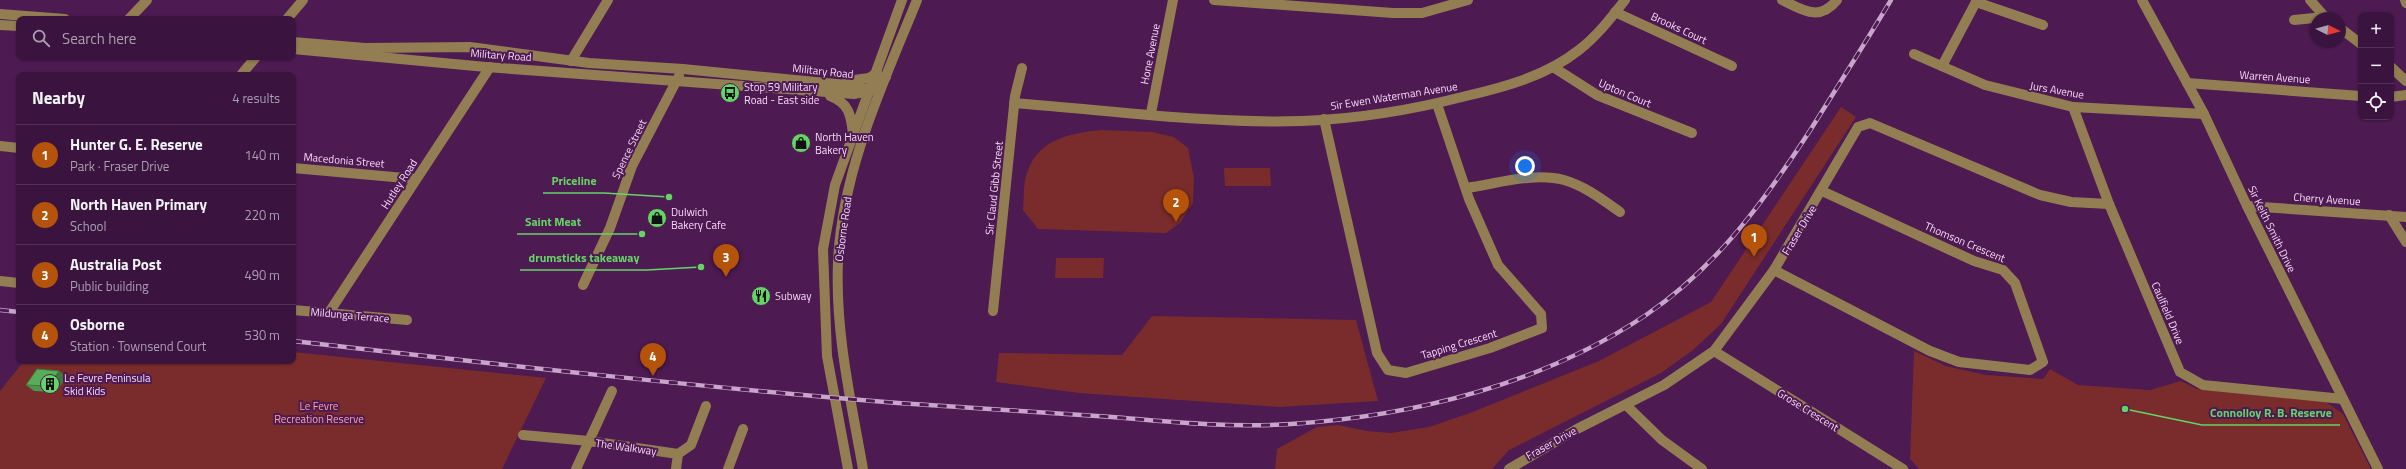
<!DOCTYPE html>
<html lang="en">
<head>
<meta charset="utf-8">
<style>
	:root { --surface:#3a143e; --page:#452149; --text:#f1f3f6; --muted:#ab9eb0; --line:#543358; --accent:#b45309 }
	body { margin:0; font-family:"Titillium Web",sans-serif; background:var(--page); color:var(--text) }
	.controls { position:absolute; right:12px; top:12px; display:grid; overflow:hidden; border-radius:8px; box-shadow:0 1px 3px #0004 }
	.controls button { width:36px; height:36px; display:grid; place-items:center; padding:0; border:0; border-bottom:1px solid var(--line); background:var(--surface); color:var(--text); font:20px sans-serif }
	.compass { position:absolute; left:2310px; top:12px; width:36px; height:36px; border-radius:50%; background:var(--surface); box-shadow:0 1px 3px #0004; rotate:96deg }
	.you { position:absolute; left:1525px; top:166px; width:14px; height:14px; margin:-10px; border:3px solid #fff; border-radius:50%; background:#1a73e8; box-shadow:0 0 0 6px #1a73e833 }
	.badge { display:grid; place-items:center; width:26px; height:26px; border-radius:50%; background:var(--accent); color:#fff; font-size:13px; font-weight:700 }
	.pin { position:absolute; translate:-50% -33px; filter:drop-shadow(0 1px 2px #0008) }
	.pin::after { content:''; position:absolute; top:21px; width:14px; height:12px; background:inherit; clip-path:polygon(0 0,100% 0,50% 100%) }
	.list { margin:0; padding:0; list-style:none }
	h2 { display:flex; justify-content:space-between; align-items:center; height:52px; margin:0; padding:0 16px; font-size:17px }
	h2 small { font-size:13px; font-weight:400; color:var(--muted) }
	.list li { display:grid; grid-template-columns:26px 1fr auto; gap:12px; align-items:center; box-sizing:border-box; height:60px; padding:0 16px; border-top:1px solid var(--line) }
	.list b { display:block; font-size:15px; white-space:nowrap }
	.list p { margin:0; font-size:13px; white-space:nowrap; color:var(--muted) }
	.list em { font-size:13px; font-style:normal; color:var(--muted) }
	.icon { flex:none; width:22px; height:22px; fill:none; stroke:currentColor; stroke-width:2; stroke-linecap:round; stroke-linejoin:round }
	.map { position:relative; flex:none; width:2406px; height:469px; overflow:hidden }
	.search { position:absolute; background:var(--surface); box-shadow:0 1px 3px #0004; left:16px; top:16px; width:280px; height:44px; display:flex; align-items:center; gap:10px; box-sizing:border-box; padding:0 14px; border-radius:8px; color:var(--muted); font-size:15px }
	.panel { position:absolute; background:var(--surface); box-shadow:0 1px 3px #0004; left:16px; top:72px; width:280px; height:292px; border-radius:8px }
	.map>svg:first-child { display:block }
	.green { fill:#792c2b }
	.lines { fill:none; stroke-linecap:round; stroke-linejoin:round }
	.minor { stroke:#937e53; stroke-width:10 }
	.rail-casing { stroke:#c8a5cb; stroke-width:4.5 }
	.rail { stroke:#4d1a52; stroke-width:3; stroke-dasharray:9; stroke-linecap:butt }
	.wall { fill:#4d944d }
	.shaded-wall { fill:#3e783e }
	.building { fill:#59ac59; stroke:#3e783e }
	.labels { text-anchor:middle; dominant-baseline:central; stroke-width:4; stroke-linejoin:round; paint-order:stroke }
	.street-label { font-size:11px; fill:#f6d8f8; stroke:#4d1a52 }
	.poi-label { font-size:11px; fill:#f6d8f8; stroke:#4d1a52; text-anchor:start }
	.park-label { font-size:11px; fill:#fba49e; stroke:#4d1a52 }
	.leader { fill:none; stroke:#65d467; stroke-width:1.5 }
	.callout-dot { fill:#65d467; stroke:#4d1a52; stroke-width:1.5 }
	.callout-label { font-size:12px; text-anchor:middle; font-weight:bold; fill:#65d467; stroke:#4d1a52; stroke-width:4; stroke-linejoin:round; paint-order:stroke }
</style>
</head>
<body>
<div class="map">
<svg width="2406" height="469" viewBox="0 0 2406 469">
	<rect width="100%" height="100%" fill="#4d1a52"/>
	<g class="green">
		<polygon points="1841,107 1856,117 1721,324 1693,350 1661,373 1509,450 1492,469 1275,469 1277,449 1317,427 1338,425 1367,431 1391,433 1429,427 1470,413 1599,361 1711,302"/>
		<path d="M1102 130 1152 132 1174 137 1188 148 1194 178 1193 203 1180 223 1166 233 1038 229 1023 210C1024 198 1023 181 1028 170 1040 138 1072 133 1102 130Z"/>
		<polygon points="1224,168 1270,168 1271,186 1225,186"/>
		<polygon points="1056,258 1104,258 1103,278 1055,278"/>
		<polygon points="1152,316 1356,320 1378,401 1279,407 1079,393 996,382 999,353 1122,355"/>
		<polygon points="1914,351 1946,366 1986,375 2043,379 2050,369 2078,385 2150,390 2181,381 2197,389 2322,399 2343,414 2371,469 1919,469 1910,459"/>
		<polygon points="293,352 546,378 502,469 0,469 0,391 24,361 293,361"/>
	</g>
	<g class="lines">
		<g class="minor">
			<polyline points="1214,0 1393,13 1422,13 1468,0"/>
			<path d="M1782 0C1803 10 1819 22 1837 0"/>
			<polyline points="2142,0 2204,114 2247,206 2378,469"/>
			<polyline points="2310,0 2326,18"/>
			<polyline points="2405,0 2406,3"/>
			<polyline points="1976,2 2043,25"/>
			<polyline points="1615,12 1732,66"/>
			<polyline points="0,14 65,19"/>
			<polyline points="129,19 147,0"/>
			<polyline points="287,19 303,0"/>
			<polyline points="2294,20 2324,17"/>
			<polyline points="0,25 19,26"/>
			<polyline points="2340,28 2361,44"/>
			<polyline points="293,42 365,48 470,47 589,63 683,69 857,86 870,91"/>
			<polyline points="293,49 486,67 854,94 870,91 886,77"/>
			<polyline points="1914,54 1985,85 2073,107 2204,114"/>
			<polyline points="571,61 608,0"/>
			<polyline points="1942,66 1977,0"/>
			<polyline points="1553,67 1597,95 1692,133"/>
			<polyline points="2391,67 2406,81"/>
			<polyline points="241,75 256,57"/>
			<polyline points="847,81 869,78 877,73"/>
			<polyline points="2187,83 2361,96"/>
			<path d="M830 96C849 103 851 115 853 134"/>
			<polyline points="2391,97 2406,95"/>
			<path d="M1014 103C1109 110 1207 124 1302 121 1358 119 1412 110 1466 96 1505 87 1546 76 1579 50 1597 36 1611 18 1625 0"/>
			<polyline points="2073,107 2109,204 2180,372 2203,385 2343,399"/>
			<polyline points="1151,113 1173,0"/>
			<polyline points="1324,119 1377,353 1388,370 1406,373 1490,348 1542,328 1541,314 1498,265 1469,199 1437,104"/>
			<polyline points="0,146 19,148"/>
			<polyline points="293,168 416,179"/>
			<path d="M1466 188C1496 184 1533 172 1564 180 1585 186 1603 200 1620 212"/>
			<polyline points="2247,206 2406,217"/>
			<polyline points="2389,215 2406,242"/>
			<polyline points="1774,270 1930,351 1959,362 2030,370 2043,362 2015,283 2003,270 1974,261 1822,191"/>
			<polyline points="0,281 19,283"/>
			<polyline points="583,285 610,228 632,166 679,76"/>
			<polyline points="293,310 407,320"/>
			<polyline points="993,311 1015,96 1022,68"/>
			<polyline points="328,314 490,67"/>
			<polyline points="1714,351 1903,469"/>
			<polyline points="1626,405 1662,440 1702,469"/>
			<polyline points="523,435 589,441 612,391"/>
			<polyline points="678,454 691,445 706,406"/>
			<polyline points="576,469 589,441 678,454 676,469"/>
			<polyline points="728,469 743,429"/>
			<polyline points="848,469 827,356 823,249 835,185 902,0"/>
			<path d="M863 469C851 401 835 332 838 262 842 170 883 84 917 0"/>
			<polyline points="1509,469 1577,429 1664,385 1714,351 1774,270 1858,127 1870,123 2040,195 2071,202 2109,204"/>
		</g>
		<g class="rail-casing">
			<g id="rail">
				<polyline points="0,310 19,312"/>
				<path d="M293 341C494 364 696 387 898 403 969 408 1041 412 1112 417 1171 422 1231 428 1291 424 1414 416 1543 384 1646 315 1717 267 1765 200 1811 129 1838 86 1865 43 1891 0"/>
			</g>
		</g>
		<use href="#rail" class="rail"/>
	</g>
	<polygon class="wall" points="59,371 67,377 55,392 34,391 26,385"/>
	<polygon class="shaded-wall" points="59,371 67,377 55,392 48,386"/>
	<polygon class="building" points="37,369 59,371 48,386 26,385"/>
	<defs>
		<g id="bus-disc" transform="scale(1)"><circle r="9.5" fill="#65d467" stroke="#4d1a52"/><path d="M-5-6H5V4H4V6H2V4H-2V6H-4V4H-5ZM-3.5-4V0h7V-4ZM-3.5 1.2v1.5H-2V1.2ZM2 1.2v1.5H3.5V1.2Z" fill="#111"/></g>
		<g id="shop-disc" transform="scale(1)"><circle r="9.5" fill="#65d467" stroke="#4d1a52"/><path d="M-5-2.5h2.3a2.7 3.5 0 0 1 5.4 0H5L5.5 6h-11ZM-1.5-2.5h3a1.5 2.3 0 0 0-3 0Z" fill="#111"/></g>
		<g id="restaurant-disc" transform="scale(1)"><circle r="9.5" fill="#65d467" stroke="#4d1a52"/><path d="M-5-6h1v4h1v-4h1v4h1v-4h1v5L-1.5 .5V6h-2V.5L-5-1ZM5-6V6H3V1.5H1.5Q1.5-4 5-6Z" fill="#111"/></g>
		<g id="building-disc" transform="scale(1)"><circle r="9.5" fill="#65d467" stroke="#4d1a52"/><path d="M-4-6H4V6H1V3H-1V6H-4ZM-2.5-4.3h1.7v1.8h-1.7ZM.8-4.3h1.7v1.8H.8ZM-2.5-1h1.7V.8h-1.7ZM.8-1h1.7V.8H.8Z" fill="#111"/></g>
	</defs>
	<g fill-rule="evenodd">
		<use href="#bus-disc" x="730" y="93"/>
		<use href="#shop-disc" x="801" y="143"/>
		<use href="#shop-disc" x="657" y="218"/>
		<use href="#restaurant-disc" x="761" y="296"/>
		<use href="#building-disc" x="50" y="384"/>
	</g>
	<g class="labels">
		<g class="street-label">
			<text transform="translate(1679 28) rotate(25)">Brooks Court</text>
			<text transform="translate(1150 54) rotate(-79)">Hone Avenue</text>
			<text transform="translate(501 55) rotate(4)">Military Road</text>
			<text transform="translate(823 71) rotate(6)">Military Road</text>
			<text transform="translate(2275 77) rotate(4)">Warren Avenue</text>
			<text transform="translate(2057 90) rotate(10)">Jurs Avenue</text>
			<text transform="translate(1625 93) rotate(23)">Upton Court</text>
			<text transform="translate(1394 96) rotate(-9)">Sir Ewen Waterman Avenue</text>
			<text transform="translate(629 149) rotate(-64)">Spence Street</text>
			<text transform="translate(344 160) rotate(5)">Macedonia Street</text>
			<text transform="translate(399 184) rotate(-57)">Hutley Road</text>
			<text transform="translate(994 188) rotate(-84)">Sir Claud Gibb Street</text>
			<text transform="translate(2327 199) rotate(4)">Cherry Avenue</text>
			<text transform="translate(843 229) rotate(-82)">Osborne Road</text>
			<text transform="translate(2272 229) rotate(64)">Sir Keith Smith Drive</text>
			<text transform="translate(1799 230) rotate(-59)">Fraser Drive</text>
			<text transform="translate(1965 242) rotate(23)">Thomson Crescent</text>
			<text transform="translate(2168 313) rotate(67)">Caulfield Drive</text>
			<text transform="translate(350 315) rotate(5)">Mildunga Terrace</text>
			<text transform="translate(1459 344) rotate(-17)">Tapping Crescent</text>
			<text transform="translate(1808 410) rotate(32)">Grose Crescent</text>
			<text transform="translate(1551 443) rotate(-29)">Fraser Drive</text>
			<text transform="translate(626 447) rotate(8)">The Walkway</text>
		</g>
		<g class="poi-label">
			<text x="744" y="87">Stop 59 Military<tspan x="744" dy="13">Road - East side</tspan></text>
			<text x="815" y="137">North Haven<tspan x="815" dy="13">Bakery</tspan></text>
			<text x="671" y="212">Dulwich<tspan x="671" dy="13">Bakery Cafe</tspan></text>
			<text x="775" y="296">Subway</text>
			<text x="64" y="378">Le Fevre Peninsula<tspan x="64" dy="13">Skid Kids</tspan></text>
		</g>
		<g class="park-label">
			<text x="319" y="406">Le Fevre<tspan x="319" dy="13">Recreation Reserve</tspan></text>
		</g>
	</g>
	<path class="leader" d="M669 197L604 193H543M642 234L589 234H517M701 267L647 270H520M2125 409L2202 425H2340"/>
	<g class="callout-dot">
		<circle cx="669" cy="197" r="4"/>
		<circle cx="642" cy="234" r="4"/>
		<circle cx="701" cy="267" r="4"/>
		<circle cx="2125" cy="409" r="4"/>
	</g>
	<g class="callout-label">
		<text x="574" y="185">Priceline</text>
		<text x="553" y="226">Saint Meat</text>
		<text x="584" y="262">drumsticks takeaway</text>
		<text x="2271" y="417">Connolloy R. B. Reserve</text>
	</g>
</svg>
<div class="controls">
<button>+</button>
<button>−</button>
<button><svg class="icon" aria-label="locate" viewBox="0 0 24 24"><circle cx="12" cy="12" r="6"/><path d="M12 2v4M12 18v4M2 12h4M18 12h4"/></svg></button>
</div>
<svg class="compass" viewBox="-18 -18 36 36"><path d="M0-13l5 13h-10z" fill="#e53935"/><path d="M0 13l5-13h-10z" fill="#ab9eb0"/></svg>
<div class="you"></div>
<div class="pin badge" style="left:1754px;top:257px">1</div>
<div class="pin badge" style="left:1176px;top:222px">2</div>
<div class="pin badge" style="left:726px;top:277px">3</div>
<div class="pin badge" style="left:653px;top:376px">4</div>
<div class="search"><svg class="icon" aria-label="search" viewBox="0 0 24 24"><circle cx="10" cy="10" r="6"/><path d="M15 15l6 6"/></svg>Search here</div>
<section class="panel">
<h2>Nearby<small>4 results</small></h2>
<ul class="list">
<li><span class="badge">1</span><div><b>Hunter G. E. Reserve</b><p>Park · Fraser Drive</p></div><em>140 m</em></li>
<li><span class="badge">2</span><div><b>North Haven Primary</b><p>School</p></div><em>220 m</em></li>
<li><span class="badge">3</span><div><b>Australia Post</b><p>Public building</p></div><em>490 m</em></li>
<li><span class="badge">4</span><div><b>Osborne</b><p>Station · Townsend Court</p></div><em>530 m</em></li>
</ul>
</section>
</div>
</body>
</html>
